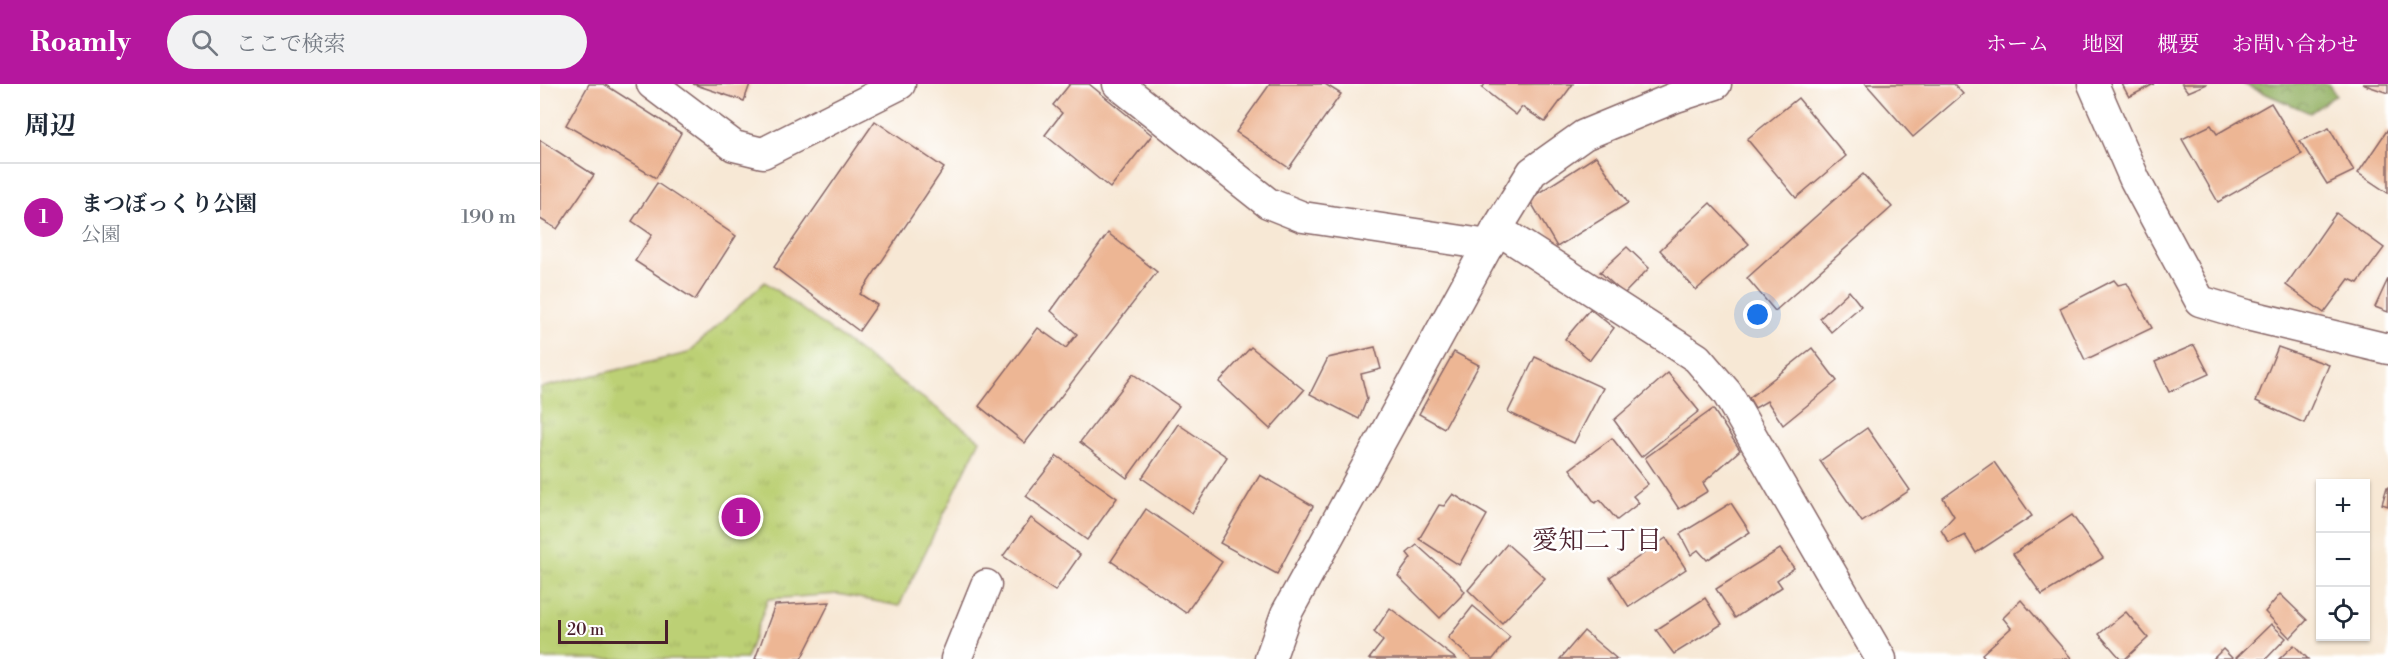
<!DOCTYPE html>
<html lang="ja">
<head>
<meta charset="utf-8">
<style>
	:root { --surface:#fff; --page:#f2f2f3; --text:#1f2937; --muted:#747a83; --line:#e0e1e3; --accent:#b5179e }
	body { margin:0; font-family:"Libre Bodoni","Noto Serif JP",serif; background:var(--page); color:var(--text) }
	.controls { position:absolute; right:18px; bottom:18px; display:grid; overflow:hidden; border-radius:0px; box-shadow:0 2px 4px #0004 }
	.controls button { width:54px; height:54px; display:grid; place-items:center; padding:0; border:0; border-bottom:2px solid var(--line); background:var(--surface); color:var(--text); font:30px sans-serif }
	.scale { position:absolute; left:18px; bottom:15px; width:110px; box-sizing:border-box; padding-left:6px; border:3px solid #4a1f2b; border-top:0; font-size:16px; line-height:21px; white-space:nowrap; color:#4a1f2b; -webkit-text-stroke:4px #fff; paint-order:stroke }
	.you { position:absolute; left:1218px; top:231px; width:21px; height:21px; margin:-15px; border:4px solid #fff; border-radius:50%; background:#1a73e8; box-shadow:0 0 0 9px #1a73e833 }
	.badge { display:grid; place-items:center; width:39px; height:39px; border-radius:50%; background:var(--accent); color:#fff; font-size:20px; font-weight:700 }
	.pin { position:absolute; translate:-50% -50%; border:3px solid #fff; box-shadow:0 2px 6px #0006 }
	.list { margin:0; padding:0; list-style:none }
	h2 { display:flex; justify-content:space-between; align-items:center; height:78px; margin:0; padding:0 24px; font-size:26px }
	h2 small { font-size:20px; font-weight:400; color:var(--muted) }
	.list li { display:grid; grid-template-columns:39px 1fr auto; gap:18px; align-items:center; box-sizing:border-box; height:108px; padding:0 24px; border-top:2px solid var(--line) }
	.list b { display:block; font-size:22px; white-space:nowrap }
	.list p { margin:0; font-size:20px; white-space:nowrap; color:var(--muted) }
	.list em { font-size:20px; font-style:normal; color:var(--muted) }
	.icon { flex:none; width:33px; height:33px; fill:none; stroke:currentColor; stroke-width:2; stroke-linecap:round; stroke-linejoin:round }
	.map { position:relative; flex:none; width:1848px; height:575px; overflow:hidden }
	header { display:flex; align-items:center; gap:36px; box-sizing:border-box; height:84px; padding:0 30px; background:var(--accent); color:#fff }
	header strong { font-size:28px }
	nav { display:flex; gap:33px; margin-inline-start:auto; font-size:21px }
	.search { width:420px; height:54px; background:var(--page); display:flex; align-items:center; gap:15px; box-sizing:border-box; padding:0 21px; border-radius:33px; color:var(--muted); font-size:22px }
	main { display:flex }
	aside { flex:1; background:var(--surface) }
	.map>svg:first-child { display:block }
	.grass { fill:url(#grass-tufts); stroke:#837850; stroke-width:1.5 }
	.forest { fill:url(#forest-crowns); stroke:#706848; stroke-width:1.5 }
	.building { fill:#edb694 }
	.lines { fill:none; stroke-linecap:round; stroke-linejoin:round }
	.minor-casing { stroke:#876566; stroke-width:33 }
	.minor { stroke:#fff; stroke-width:30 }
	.labels { text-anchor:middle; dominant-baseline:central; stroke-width:5; stroke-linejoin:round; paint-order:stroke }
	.neighbourhood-label { font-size:26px; fill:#4a1f2b; stroke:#fff }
</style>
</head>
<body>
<header>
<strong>Roamly</strong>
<div class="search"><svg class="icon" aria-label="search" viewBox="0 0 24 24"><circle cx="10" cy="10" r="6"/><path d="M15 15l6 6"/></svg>ここで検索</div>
<nav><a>ホーム</a><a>地図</a><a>概要</a><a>お問い合わせ</a></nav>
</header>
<main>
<aside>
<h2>周辺<small></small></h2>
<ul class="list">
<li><span class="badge">1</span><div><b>まつぼっくり公園</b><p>公園</p></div><em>190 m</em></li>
</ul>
</aside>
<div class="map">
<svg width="1848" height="575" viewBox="0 0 1848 575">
	<defs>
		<pattern id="grass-tufts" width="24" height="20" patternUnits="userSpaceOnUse" patternTransform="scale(1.5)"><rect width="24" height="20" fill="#bcd074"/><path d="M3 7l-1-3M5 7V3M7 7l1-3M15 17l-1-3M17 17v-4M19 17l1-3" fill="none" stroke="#a3b265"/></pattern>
		<pattern id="forest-crowns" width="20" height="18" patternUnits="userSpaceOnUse" patternTransform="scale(1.5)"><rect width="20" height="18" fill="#95b266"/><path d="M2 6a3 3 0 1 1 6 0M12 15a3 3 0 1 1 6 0" fill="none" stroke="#7c9054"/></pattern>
	</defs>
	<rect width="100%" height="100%" fill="#fff"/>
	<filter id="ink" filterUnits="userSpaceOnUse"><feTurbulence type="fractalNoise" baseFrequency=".0167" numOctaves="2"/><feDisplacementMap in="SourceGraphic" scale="12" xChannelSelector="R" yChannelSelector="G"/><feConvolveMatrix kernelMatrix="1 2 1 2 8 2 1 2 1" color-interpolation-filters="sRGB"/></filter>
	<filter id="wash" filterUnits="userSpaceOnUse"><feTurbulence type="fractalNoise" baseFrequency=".008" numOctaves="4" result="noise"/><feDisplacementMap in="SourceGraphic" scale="24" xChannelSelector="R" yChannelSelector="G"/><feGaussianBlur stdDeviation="1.35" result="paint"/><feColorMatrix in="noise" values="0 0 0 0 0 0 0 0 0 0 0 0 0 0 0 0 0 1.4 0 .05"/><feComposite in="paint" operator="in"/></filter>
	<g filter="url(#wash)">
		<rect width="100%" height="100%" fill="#f7e8d5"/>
		<polygon class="grass" points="225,198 440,356 359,522 298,510 228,515 206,575 0,575 0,304 148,269"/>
		<polygon class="forest" points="1703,0 1788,0 1796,11 1770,29"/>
		<g id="blocks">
			<g class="building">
				<polygon points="49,0 64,0 141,49 116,94 26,41"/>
				<polygon points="153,0 210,0 204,17"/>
				<polygon points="530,0 549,0 612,51 570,104 505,51 522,29 513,21"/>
				<polygon points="730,0 785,0 801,10 749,84 696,48"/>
				<polygon points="945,0 1033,0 1005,38 982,23 976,31 942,4"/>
				<polygon points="1326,0 1414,0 1423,10 1373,53"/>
				<polygon points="1582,0 1614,0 1589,13"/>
				<polygon points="1642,0 1667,0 1648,8"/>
				<polygon points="1823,0 1848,0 1848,9 1822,0"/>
				<polygon points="1258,14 1306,72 1256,114 1207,55"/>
				<polygon points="1731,19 1762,70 1678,118 1642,55 1671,41 1677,50"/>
				<polygon points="335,37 404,84 320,210 337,221 319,247 234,183"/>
				<polygon points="1789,44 1814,87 1787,100 1760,57"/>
				<polygon points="1848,45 1848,109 1818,89"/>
				<polygon points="0,56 54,91 17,145 0,135"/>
				<polygon points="1056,72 1088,119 1017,163 989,115"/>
				<polygon points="1323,90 1352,123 1235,227 1207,194"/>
				<polygon points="117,99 196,152 155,216 95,177 112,151 92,137"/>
				<polygon points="1170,119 1209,160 1156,206 1120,166"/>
				<polygon points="1796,129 1844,164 1818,199 1809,195 1784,229 1746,201"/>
				<polygon points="568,149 617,188 485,359 439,322 498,244 526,264 537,250 511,227"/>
				<polygon points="1087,163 1109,184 1084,210 1060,188"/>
				<polygon points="1848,195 1848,228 1835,223"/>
				<polygon points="1574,196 1578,201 1587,199 1612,244 1545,276 1520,224"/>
				<polygon points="1309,207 1321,222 1291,248 1280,234"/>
				<polygon points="1050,225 1074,244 1050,276 1025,255"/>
				<polygon points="1654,261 1669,290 1629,308 1615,278"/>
				<polygon points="711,263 764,306 730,345 679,298"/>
				<polygon points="835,263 841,285 821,290 827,315 819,335 770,310 788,274"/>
				<polygon points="1738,263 1789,281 1764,339 1716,317"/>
				<polygon points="1272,264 1297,297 1243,341 1227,317 1215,324 1209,314"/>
				<polygon points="914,268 939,281 904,344 879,330"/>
				<polygon points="995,273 1063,304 1034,359 968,328"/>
				<polygon points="1128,289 1159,327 1101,373 1074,336"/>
				<polygon points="593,290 639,322 587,394 540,358"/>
				<polygon points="1173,325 1200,366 1163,399 1168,407 1139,425 1105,374"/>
				<polygon points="638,340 687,373 652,429 602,394"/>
				<polygon points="1327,344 1370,406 1322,438 1280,377"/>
				<polygon points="1072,354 1108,400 1093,412 1099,419 1077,436 1060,416 1055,419 1030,385"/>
				<polygon points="517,372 577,414 547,456 486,412"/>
				<polygon points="1454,378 1492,432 1436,469 1425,451 1409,459 1401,446 1414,432 1403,414"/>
				<polygon points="720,391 773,422 737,490 680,459"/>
				<polygon points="1847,403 1848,403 1848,422 1842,420"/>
				<polygon points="913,410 947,431 919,481 879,455 899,421 904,422"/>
				<polygon points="1191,419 1210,448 1167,476 1158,466 1151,471 1140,450"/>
				<polygon points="606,425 682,478 646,529 571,477"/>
				<polygon points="1532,431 1563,474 1502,511 1473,470"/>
				<polygon points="491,434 540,471 515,507 463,472"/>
				<polygon points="1126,454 1146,485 1089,523 1070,493"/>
				<polygon points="967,460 1005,494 962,539 928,506"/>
				<polygon points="877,461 917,497 925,508 900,534 858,492 871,474 867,469"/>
				<polygon points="1240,465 1254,484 1237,496 1242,503 1195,534 1176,505"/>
				<polygon points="1740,510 1767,536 1750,554 1725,528"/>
				<polygon points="1165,514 1182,540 1134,570 1116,546"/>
				<polygon points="1481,516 1532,575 1446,575 1442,570 1471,544 1463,534"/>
				<polygon points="290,518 261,575 215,575 235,521"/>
				<polygon points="933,522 970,553 953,575 932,575 908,554"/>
				<polygon points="850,524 916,575 829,575 843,557 834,548"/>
				<polygon points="1586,528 1608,554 1585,575 1581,575 1559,550"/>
				<polygon points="1731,540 1746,554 1726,575 1695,575"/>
				<polygon points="1044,547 1077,575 1020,575"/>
				<polygon points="1754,561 1768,575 1739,575"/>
				<polygon points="1683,565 1693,575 1673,575"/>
			</g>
		</g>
	</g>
	<g filter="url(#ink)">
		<use href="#blocks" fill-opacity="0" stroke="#876566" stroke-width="1.5"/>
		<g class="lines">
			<g class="minor-casing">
				<g id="minor">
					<polyline points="112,0 194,62 223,69 360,0"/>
					<polyline points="578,0 728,119 763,133 949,161"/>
					<polyline points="1553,0 1595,96 1660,217 1707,231 1848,265"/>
					<polyline points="957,145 1157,274 1187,309 1341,575"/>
					<polyline points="416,575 446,501"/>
					<polyline points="730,575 746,530 957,145 992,88 1044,51 1136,13 1176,0"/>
				</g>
			</g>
			<use href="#minor" class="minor"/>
		</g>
	</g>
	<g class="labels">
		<g class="neighbourhood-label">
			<text x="1057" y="457">愛知二丁目</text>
		</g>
	</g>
</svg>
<div class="controls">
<button>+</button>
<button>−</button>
<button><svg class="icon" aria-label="locate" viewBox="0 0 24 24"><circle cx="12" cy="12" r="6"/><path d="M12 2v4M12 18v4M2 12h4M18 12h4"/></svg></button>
</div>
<div class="scale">20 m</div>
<div class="you"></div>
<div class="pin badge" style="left:201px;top:433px">1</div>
</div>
</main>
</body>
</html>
